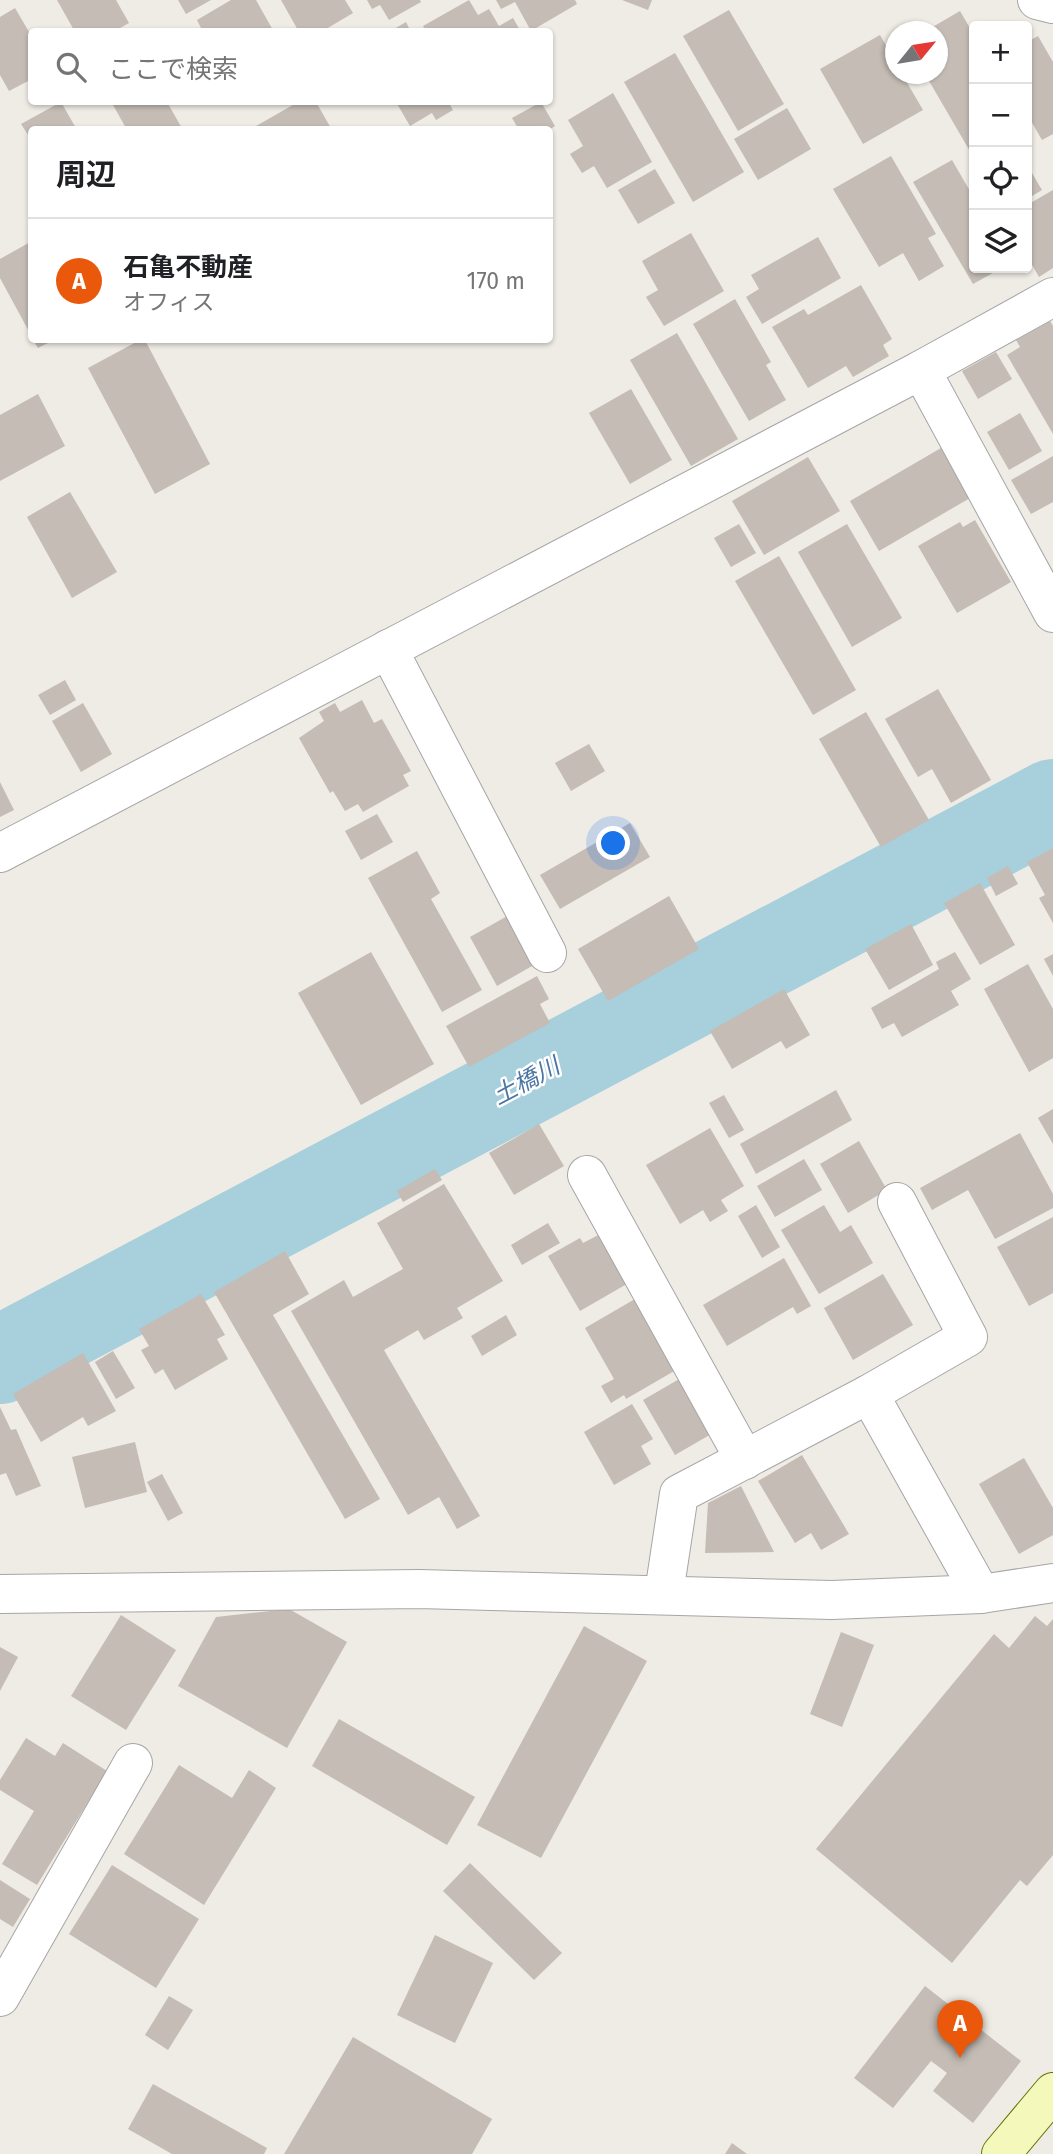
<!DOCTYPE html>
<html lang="ja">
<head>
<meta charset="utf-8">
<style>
	:root { --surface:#fff; --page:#f6f6f6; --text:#202124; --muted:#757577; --line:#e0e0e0; --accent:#ea580c }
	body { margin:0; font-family:"Fira Sans","Noto Sans JP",sans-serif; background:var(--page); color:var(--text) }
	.controls { position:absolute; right:21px; top:21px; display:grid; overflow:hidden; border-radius:7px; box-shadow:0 2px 5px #0004 }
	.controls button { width:63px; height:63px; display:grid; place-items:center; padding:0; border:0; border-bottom:2px solid var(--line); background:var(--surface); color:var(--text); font:35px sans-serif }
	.compass { position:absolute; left:885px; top:21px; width:63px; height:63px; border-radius:50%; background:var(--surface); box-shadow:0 2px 5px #0004; rotate:60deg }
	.you { position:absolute; left:614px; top:844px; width:24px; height:24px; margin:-18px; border:5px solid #fff; border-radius:50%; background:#1a73e8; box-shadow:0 0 0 10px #1a73e833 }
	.badge { display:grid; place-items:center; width:46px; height:46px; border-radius:50%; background:var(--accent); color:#fff; font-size:23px; font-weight:700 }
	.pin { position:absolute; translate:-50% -58px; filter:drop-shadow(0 2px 4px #0008) }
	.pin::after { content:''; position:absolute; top:37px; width:24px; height:21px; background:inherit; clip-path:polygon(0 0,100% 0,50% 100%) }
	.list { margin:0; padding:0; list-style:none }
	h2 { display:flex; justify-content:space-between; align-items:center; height:91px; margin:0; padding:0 28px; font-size:30px }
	h2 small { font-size:23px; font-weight:400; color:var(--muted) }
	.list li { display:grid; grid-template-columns:46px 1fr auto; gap:21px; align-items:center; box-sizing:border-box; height:126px; padding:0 28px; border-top:2px solid var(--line) }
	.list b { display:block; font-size:26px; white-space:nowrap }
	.list p { margin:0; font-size:23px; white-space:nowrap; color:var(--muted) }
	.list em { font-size:23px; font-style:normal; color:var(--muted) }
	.icon { flex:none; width:38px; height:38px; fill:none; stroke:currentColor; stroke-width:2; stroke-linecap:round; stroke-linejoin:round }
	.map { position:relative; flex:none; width:1053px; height:2154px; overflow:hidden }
	.search { position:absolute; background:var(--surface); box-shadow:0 2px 5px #0004; left:28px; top:28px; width:525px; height:77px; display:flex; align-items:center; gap:18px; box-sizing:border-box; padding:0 24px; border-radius:7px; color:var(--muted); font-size:26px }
	.panel { position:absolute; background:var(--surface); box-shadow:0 2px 5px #0004; left:28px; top:126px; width:525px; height:217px; border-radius:7px }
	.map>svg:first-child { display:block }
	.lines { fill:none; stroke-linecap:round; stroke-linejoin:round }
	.river { stroke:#a7cfdc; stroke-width:88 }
	.building { fill:#c4bcb5 }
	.street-casing { stroke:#a6a6a6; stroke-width:40 }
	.secondary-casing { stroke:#667308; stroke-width:40 }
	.street { stroke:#fff; stroke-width:38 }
	.secondary { stroke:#f4f8bb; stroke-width:38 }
	.labels { text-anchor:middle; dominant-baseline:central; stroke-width:5; stroke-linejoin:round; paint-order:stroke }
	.water-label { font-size:24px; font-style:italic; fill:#4b76a4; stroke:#fff }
</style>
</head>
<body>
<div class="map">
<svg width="1053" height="2154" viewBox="0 0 1053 2154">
	<rect width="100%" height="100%" fill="#efece5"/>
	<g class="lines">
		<polyline class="river" points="0,1360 1053,803"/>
	</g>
	<g class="building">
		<polygon points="57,0 116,0 129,23 113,32 75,32"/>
		<polygon points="178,0 211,0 186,14"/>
		<polygon points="231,0 256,0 274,32 203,32 197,20"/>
		<polygon points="281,0 345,0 353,13 321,32 299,32"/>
		<polygon points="367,0 420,0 421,2 389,20 380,5 372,9"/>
		<polygon points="469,0 478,15 489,9 499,26 513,18 521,32 426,32 423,26"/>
		<polygon points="496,0 575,0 577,4 531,31 515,2 501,9"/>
		<polygon points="622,0 652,0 648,10"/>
		<polygon points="15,8 32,37 32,79 9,91 0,75 0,17"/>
		<polygon points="729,10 784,104 738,131 683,36"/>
		<polygon points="960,11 974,35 974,151 971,153 925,74 937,74 937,32 924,32"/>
		<polygon points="406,22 411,32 389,32"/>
		<polygon points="880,35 895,61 895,74 902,74 923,110 863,144 820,69"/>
		<polygon points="1038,36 1053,62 1053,134 1042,140 1027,114 1027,42"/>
		<polygon points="675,53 744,172 693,202 624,82"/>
		<polygon points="613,93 652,162 607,188 594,166 582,173 570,154 583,146 568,120"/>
		<polygon points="61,102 77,130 32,130 32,141 21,124"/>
		<polygon points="167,102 183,130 127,130 112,103"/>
		<polygon points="298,102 316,102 332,130 249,130"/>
		<polygon points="396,102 452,102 449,103 453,110 436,120 432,113 410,126"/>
		<polygon points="541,102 555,126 549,130 519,130 512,118"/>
		<polygon points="787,108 811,149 758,180 734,139"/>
		<polygon points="891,156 936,234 928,238 944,266 919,281 903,253 879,267 833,189"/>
		<polygon points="952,160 974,198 974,268 1002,268 973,284 913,182"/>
		<polygon points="655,169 675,203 638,224 618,190"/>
		<polygon points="1032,173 1042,190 1027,199 1027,176"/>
		<polygon points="1053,190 1053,268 1039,277 1027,256 1027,205"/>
		<polygon points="691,233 724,291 664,326 646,297 658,290 642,261"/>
		<polygon points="818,237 841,278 762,324 746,297 759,289 751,275"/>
		<polygon points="32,241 32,337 0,278 0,259"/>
		<polygon points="861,285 892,339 883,345 889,356 853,377 846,366 808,388 772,327 804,309 808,315"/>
		<polygon points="735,299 771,362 766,365 786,400 749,421 693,324"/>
		<polygon points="1050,321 1053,326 1053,434 1007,355 1020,347 1016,340"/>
		<polygon points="677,333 738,439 691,466 630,360"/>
		<polygon points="33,340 54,340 38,348"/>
		<polygon points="140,340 145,340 210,464 155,494 88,368"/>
		<polygon points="996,352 1012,379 978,399 962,371"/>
		<polygon points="631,389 672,460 630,484 589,413"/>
		<polygon points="38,394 65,446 0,481 0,415"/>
		<polygon points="1020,413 1042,451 1009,470 987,432"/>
		<polygon points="941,448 970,498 879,551 850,501"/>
		<polygon points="1053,456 1053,502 1031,514 1011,480"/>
		<polygon points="808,457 840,511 764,555 732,501"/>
		<polygon points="70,492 117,572 72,598 27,517"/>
		<polygon points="975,520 1011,582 957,613 918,546 960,522 963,527"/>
		<polygon points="739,524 756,553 731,567 714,538"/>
		<polygon points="847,524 902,618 852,647 798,552"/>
		<polygon points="779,556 856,690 813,715 735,581"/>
		<polygon points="65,680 76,700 50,715 38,695"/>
		<polygon points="938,689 991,780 951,803 932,769 918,777 885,719"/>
		<polygon points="362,700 374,723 382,719 411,771 403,775 409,786 363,812 358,804 345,811 333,791 330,793 299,738 324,721 319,712 335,703 340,712"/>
		<polygon points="83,703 112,754 81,772 52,721"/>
		<polygon points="866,712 929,820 881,847 819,739"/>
		<polygon points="589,744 605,771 571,791 555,763"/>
		<polygon points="0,782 14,810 0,817"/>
		<polygon points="377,814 393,842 361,860 345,831"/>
		<polygon points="630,823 650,857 560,909 540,875"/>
		<polygon points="1053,848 1053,923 1039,898 1045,895 1027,862"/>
		<polygon points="417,851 440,893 431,899 482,990 442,1012 368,878"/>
		<polygon points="1008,866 1018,884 996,896 987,878"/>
		<polygon points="980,883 1015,945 980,965 944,903"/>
		<polygon points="669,896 699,949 608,1001 578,949"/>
		<polygon points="511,914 539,962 497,986 470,937"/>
		<polygon points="911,924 933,965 889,990 865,949"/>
		<polygon points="371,952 434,1064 361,1105 298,993"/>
		<polygon points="955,952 971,979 951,991 959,1005 902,1037 894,1023 882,1029 871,1008 939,969 936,962"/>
		<polygon points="1053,954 1053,976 1044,959"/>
		<polygon points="1028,964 1053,1009 1053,1058 1029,1072 984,989"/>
		<polygon points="537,976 549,999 540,1004 550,1023 469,1067 446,1026"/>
		<polygon points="784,989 810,1035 786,1049 781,1041 732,1069 710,1031"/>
		<polygon points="836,1090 852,1120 756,1174 740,1144"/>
		<polygon points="724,1095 744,1130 729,1138 709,1103"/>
		<polygon points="1053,1109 1053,1144 1038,1118"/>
		<polygon points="539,1124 564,1166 514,1195 489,1153"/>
		<polygon points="710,1128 744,1186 721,1200 728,1211 710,1222 703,1210 680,1224 646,1165"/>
		<polygon points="1020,1133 1053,1194 1053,1208 995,1239 968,1190 932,1210 920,1188"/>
		<polygon points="859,1141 887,1190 848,1213 820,1164"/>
		<polygon points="804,1159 822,1190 775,1217 757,1186"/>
		<polygon points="435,1169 442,1180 403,1202 397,1191"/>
		<polygon points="444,1184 503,1281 457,1308 463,1318 424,1340 418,1330 384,1350 480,1516 457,1529 439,1497 408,1515 291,1311 344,1280 353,1297 403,1269 377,1223"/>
		<polygon points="756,1205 780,1247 762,1258 738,1216"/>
		<polygon points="824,1205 840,1232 851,1225 873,1263 819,1294 781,1230"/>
		<polygon points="1053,1217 1053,1293 1029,1306 997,1247"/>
		<polygon points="548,1223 560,1243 522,1265 511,1245"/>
		<polygon points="604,1232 632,1281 580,1311 548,1256 580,1238 583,1243"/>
		<polygon points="285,1251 309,1294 273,1315 380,1499 345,1519 214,1292"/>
		<polygon points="784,1258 811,1306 797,1314 793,1307 727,1346 703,1305"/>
		<polygon points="883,1274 913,1325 853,1360 824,1308"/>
		<polygon points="201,1294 225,1335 217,1339 228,1359 175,1390 163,1369 155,1374 141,1350 149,1346 139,1329"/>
		<polygon points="635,1299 676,1370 626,1399 624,1395 611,1403 601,1386 614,1379 585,1328"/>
		<polygon points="506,1315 517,1335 482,1356 471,1336"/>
		<polygon points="113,1351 135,1388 116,1399 95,1362"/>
		<polygon points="83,1353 116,1411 88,1426 83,1417 41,1442 13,1394"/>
		<polygon points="681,1378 713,1433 675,1455 643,1400"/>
		<polygon points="632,1404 653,1439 641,1446 651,1464 614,1485 584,1432"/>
		<polygon points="0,1407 11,1430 16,1429 41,1486 16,1496 6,1473 0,1475"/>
		<polygon points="135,1442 147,1492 85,1508 72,1457"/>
		<polygon points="802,1455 849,1534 821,1550 811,1533 795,1543 758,1481"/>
		<polygon points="1024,1458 1053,1508 1053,1535 1019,1554 979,1484"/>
		<polygon points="162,1474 183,1513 168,1521 147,1482"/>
		<polygon points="741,1486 774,1552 705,1553 708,1503"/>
		<polygon points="289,1609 347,1642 287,1748 178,1686 216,1617"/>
		<polygon points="121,1615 176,1650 126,1730 71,1696"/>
		<polygon points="1035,1616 1047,1626 1053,1619 1053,1855 1027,1886 1020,1880 952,1963 816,1849 994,1634 1009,1648"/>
		<polygon points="584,1626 647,1661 541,1858 477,1825"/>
		<polygon points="841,1632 874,1645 842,1727 810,1714"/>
		<polygon points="0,1647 18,1657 0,1691"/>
		<polygon points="339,1719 475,1797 447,1845 312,1766"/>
		<polygon points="26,1738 55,1756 63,1743 107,1771 37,1885 2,1864 34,1811 0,1790 0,1780"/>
		<polygon points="179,1765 232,1798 249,1770 276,1788 204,1905 124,1854"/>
		<polygon points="470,1863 562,1953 534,1980 443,1891"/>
		<polygon points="112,1865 199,1919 156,1988 69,1934"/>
		<polygon points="0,1880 30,1899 13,1927 0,1919"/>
		<polygon points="435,1935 493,1963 455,2043 397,2015"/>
		<polygon points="925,1986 1021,2061 973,2123 933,2091 947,2073 931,2061 893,2108 854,2078"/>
		<polygon points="169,1996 193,2010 168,2050 145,2035"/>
		<polygon points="353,2037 492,2119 472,2154 284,2154"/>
		<polygon points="153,2084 267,2148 264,2154 172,2154 128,2129"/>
		<polygon points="732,2143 747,2154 725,2154"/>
	</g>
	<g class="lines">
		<g class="street-casing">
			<g id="street">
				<polyline points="1037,0 1053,4"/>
				<polyline points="921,370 1053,613"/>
				<polyline points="388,649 547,953"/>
				<polyline points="0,853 921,370 1053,297"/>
				<polyline points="587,1175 745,1460"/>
				<polyline points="869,1394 981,1594"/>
				<polyline points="664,1593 679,1494 869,1394 968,1337 897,1202"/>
				<polyline points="0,1594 419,1589 832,1600 981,1594 1053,1583"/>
				<polyline points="0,1997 133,1763"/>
			</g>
		</g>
		<g class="secondary-casing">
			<polyline id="secondary" points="1001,2154 1053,2092"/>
		</g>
		<use href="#street" class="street"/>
		<use href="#secondary" class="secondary"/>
	</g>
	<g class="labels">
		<g class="water-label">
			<text transform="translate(526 1081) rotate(-28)">土橋川</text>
		</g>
	</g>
</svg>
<div class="controls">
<button>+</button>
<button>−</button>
<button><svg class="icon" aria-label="locate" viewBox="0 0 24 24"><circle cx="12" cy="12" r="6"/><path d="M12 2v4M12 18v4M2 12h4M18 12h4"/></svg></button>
<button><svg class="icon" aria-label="layers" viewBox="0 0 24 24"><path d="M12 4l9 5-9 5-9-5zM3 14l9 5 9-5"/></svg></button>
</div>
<svg class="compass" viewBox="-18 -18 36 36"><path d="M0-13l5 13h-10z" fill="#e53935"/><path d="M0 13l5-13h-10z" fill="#757577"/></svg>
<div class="you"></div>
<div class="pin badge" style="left:960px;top:2058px">A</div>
<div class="search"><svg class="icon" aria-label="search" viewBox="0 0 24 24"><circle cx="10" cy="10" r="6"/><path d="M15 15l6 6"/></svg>ここで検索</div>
<section class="panel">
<h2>周辺<small></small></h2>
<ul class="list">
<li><span class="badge">A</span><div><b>石亀不動産</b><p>オフィス</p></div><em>170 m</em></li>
</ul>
</section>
</div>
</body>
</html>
